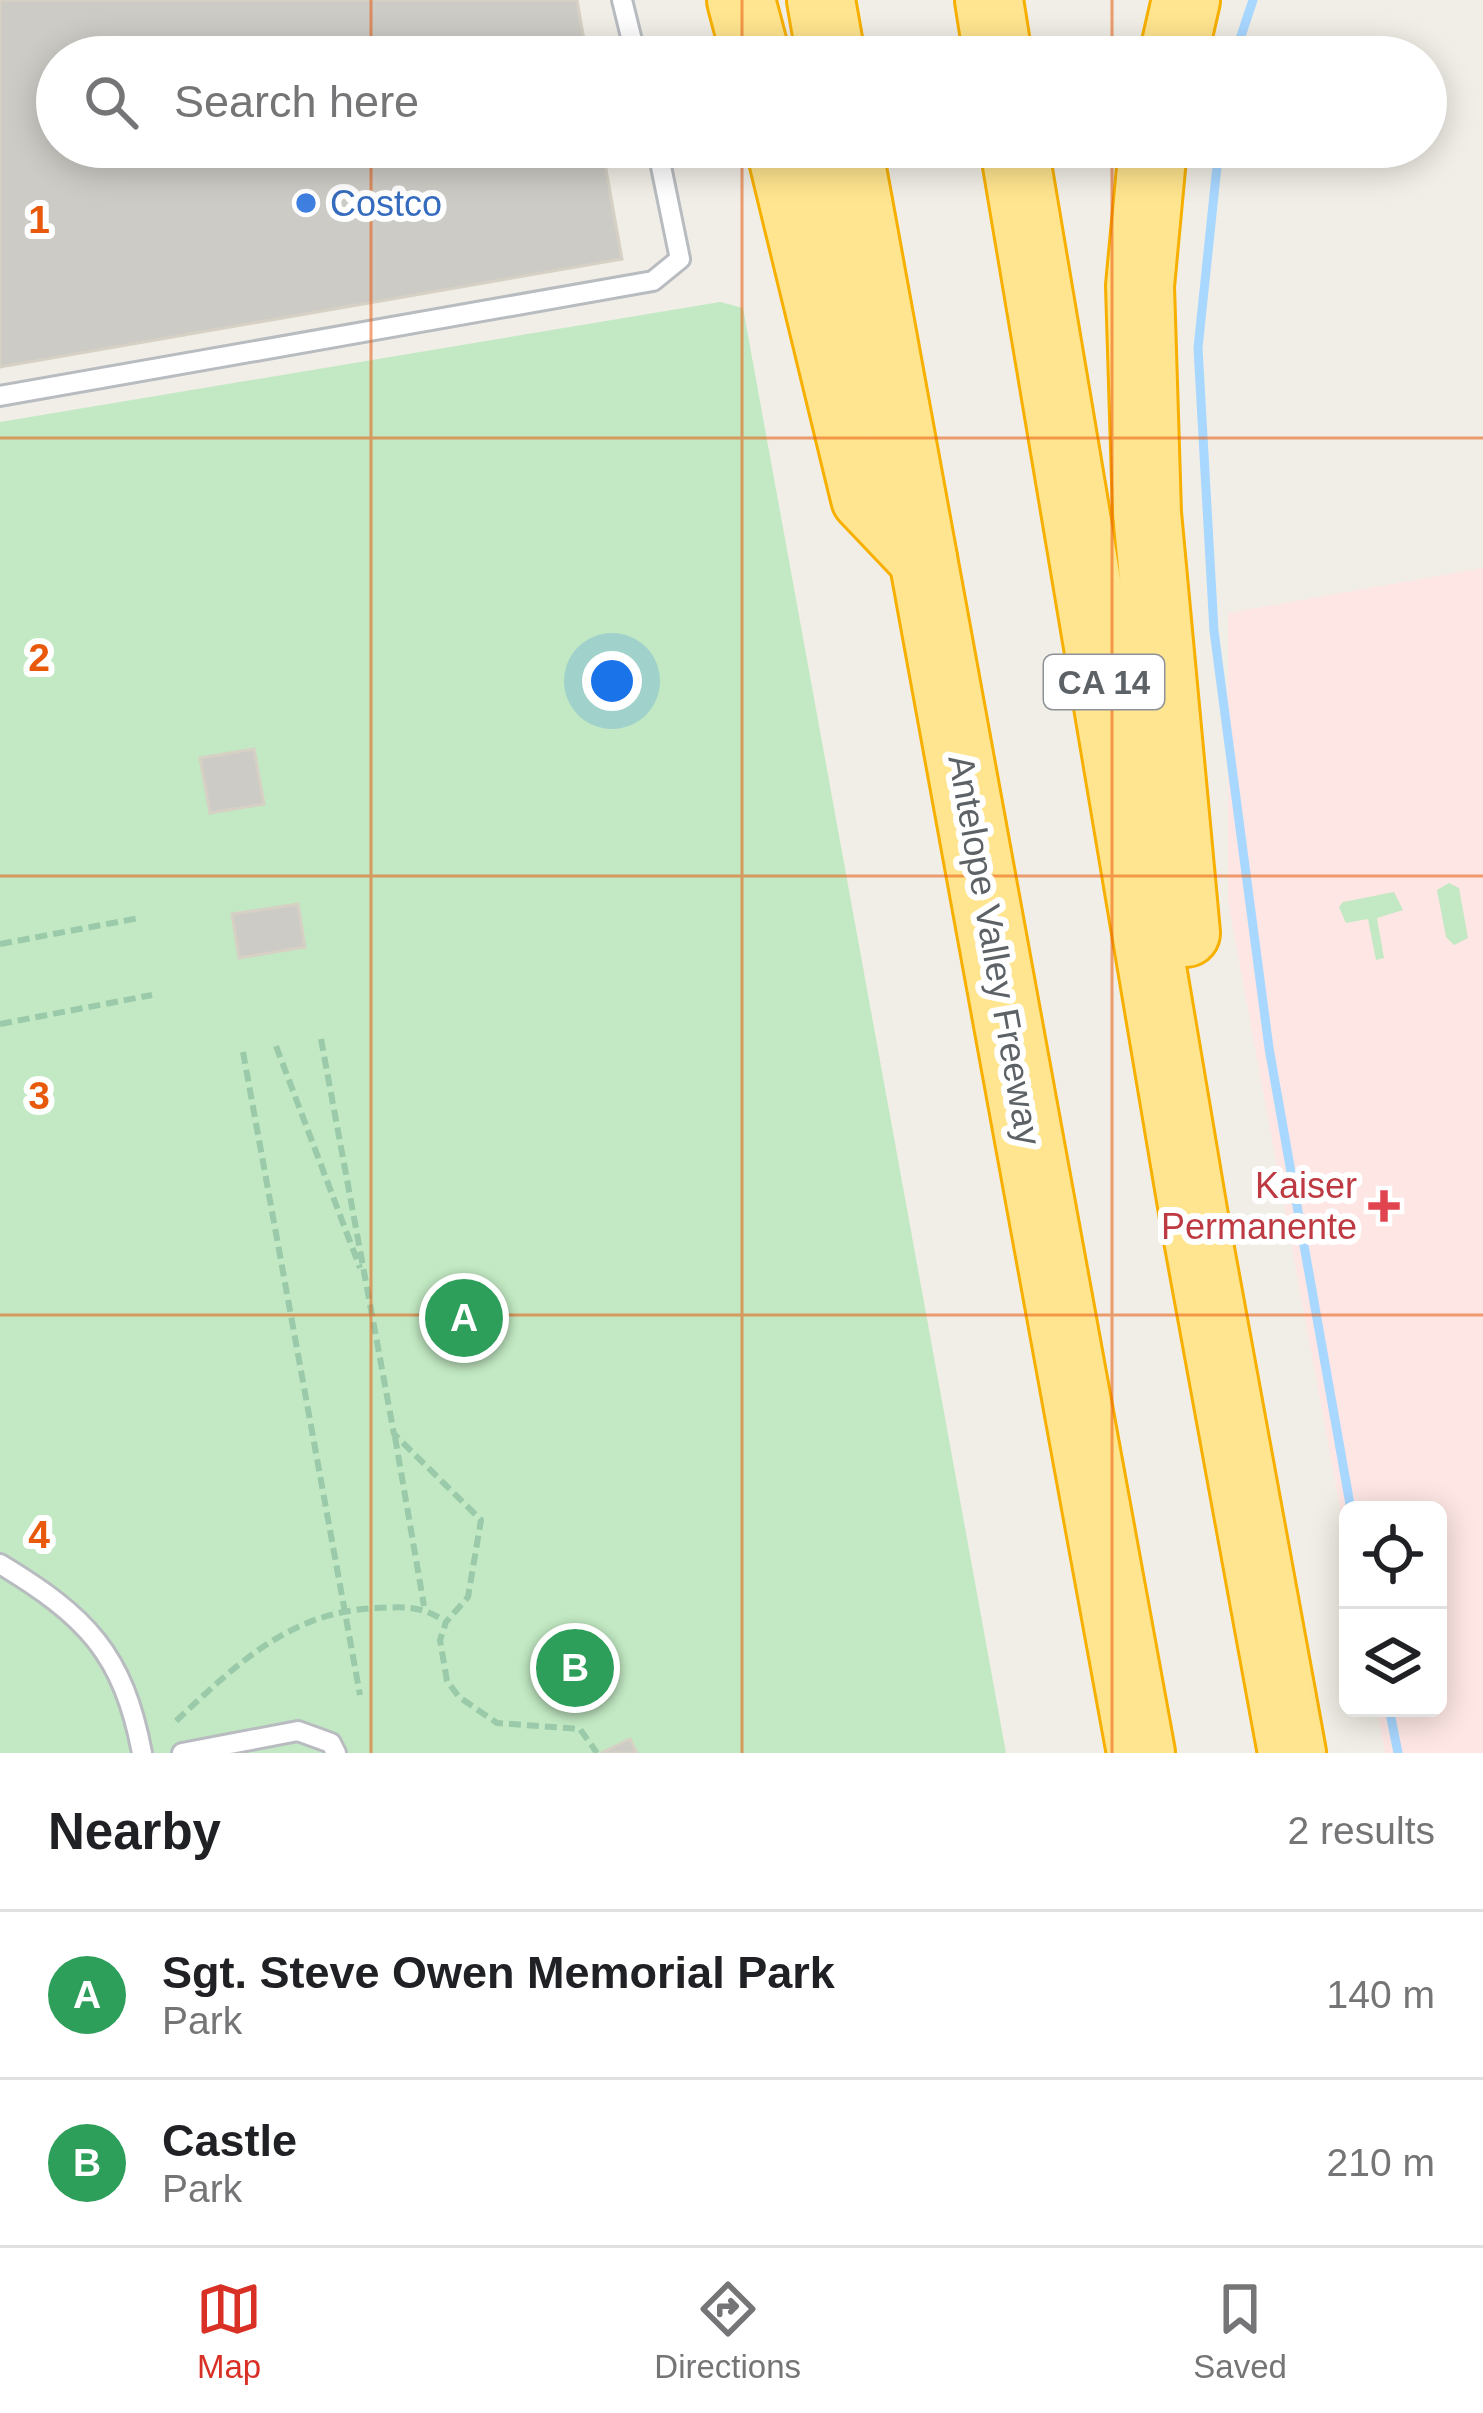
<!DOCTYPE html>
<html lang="en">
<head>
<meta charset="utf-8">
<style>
	:root { --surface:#fff; --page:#f2f2f2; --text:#202124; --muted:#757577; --line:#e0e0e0; --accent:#d93025 }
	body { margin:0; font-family:Helvetica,sans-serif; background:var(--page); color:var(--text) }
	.controls { position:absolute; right:36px; bottom:36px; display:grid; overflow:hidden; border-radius:18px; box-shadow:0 6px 30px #0003 }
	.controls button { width:108px; height:108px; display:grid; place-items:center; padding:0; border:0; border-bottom:3px solid var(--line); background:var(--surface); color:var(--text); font:60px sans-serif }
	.you { position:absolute; left:612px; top:681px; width:42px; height:42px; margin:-30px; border:9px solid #fff; border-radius:50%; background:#1a73e8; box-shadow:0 0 0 18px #1a73e833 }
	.badge { display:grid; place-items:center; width:78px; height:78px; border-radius:50%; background:var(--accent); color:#fff; font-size:39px; font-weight:700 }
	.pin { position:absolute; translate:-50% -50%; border:6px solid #fff; box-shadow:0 3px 12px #0006 }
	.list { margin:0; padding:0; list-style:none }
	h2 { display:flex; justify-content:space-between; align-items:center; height:156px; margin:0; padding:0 48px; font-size:51px }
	h2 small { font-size:39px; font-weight:400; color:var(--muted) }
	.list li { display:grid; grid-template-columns:78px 1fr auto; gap:36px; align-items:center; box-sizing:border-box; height:168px; padding:0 48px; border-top:3px solid var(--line) }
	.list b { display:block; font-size:45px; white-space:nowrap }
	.list p { margin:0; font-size:39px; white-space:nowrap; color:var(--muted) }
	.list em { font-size:39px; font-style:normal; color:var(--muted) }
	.icon { flex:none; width:66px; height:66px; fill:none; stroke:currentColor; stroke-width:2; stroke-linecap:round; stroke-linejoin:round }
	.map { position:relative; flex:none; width:1483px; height:1753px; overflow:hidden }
	.search { position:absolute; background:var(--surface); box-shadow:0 6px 30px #0003; left:36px; right:36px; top:36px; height:132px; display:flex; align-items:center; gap:30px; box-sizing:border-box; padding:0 42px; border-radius:66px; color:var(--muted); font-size:45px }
	.sheet { height:492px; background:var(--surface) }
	nav { display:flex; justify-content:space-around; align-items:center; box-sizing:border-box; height:168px; border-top:3px solid var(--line); background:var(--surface); font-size:33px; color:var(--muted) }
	nav a { display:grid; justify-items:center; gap:6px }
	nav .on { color:var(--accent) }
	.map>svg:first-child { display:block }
	.medical { fill:#fde6e3 }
	.green { fill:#c2e9c3 }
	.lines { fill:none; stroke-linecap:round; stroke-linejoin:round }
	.stream { stroke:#a8d7ff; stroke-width:9 }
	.building { fill:#cdcbc5; stroke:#d6d1c4; stroke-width:3 }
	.service-casing { stroke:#b8bcc0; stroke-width:24 }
	.motorway-casing { stroke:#f7af00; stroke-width:72 }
	.path { stroke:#9acaa9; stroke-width:6; stroke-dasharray:12 6; stroke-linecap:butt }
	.service { stroke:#fff; stroke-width:18 }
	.motorway { stroke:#ffe58f; stroke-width:66 }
	.grid { fill:none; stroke:#e8590c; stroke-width:3; stroke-opacity:0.55 }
	.shop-dot { fill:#3f7fe0; stroke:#fff; stroke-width:4.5 }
	.health-dot { fill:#e0444e; stroke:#fff; stroke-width:4.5 }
	.labels { text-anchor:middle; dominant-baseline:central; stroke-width:12; stroke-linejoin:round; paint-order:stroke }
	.shield { fill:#fff; stroke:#8e9195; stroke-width:3 }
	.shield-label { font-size:33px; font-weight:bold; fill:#5d6267 }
	.shop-label { font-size:36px; fill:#366cbe; stroke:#fff; text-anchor:start }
	.street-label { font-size:36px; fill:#5d6267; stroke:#fff }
	.health-label { font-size:36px; fill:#be3a42; stroke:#fff; text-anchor:end }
	.grid-label { font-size:39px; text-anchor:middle; font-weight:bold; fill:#e8590c; stroke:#fff; stroke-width:12; stroke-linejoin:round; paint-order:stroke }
</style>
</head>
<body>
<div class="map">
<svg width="1483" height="1753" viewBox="0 0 1483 1753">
	<rect width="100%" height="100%" fill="#f0eee6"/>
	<polygon class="medical" points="1483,568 1483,1753 1385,1753 1377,1708 1438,1708 1438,1510 1348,1510 1348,1551 1228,901 1228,613"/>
	<g class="green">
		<polygon points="720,302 743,308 1006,1753 0,1753 0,422"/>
		<polygon points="1449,883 1459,888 1468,938 1454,945 1446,937 1437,890"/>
		<polygon points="1394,892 1403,910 1377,918 1384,958 1376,960 1368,919 1346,923 1339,907 1343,902"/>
	</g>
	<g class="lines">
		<g class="stream">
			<polyline points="1234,57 1253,0"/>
			<polyline points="1219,147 1198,348 1214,631 1269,1048 1351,1510"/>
			<polyline points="1389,1708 1398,1753"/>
		</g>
	</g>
	<g class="building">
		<polygon points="0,0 577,0 587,57 57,57 57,147 602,147 622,259 0,367"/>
		<polygon points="254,749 264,804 210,813 200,758"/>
		<polygon points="298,904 305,947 239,958 232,914"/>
		<polygon points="630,1739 637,1753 601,1753"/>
	</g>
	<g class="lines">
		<g class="service-casing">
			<g id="service">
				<polyline points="622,0 636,57"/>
				<polyline points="0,396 653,281 680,259 657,147"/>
				<path d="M0 1564C86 1616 123 1653 142 1753"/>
				<polyline points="182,1753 298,1731 331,1743 336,1753"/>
			</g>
		</g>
		<g class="motorway-casing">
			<g id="motorway">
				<polyline points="741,0 756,57"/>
				<polyline points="821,0 831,57"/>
				<polyline points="989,0 998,57"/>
				<polyline points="1173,57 1186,0"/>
				<polyline points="780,147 865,498 923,559"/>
				<polyline points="848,147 1141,1753"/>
				<polyline points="1014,147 1194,1217 1292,1753"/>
				<polyline points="1153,147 1140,286 1147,513 1186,933"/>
			</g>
		</g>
		<g class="path">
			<polyline points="0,944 139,918"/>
			<polyline points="0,1024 152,995"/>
			<polyline points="321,1039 394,1434 481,1520 468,1597 446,1622 440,1640 447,1681 459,1697 497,1723 580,1729 597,1753"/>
			<polyline points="276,1046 360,1268"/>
			<polyline points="243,1052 360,1695"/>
			<polyline points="395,1437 424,1606"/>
			<path d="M176 1721C236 1665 289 1612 376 1608 405 1607 421 1605 446 1622"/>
		</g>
		<use href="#service" class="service"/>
		<use href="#motorway" class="motorway"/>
	</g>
	<path class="grid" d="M371 0V57M742 0V57M1112 0V57M371 147V1753M742 147V1753M1112 147V1753M0 438H1483M0 876H1483M0 1315H1483"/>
	<circle class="shop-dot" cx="306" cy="203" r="12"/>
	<path class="health-dot" d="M1378 1188h12v12h12v12h-12v12h-12v-12h-12v-12h12z"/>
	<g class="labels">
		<rect class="shield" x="1044" y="655" width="120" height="54" rx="9"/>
		<g class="shield-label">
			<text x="1104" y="682">CA 14</text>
		</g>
		<g class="shop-label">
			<text x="330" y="203">Costco</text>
		</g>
		<g class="street-label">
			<text transform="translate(995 950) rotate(80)">Antelope Valley Freeway</text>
		</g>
		<g class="health-label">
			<text x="1357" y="1185">Kaiser<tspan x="1357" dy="41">Permanente</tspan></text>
		</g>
	</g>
	<g class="grid-label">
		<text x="39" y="233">1</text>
		<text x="39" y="671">2</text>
		<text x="39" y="1109">3</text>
		<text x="39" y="1548">4</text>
	</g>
</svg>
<div class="controls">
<button><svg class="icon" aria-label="locate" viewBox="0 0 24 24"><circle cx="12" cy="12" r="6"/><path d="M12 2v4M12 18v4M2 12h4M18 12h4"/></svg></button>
<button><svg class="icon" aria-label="layers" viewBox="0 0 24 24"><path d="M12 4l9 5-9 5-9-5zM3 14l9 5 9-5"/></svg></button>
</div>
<div class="you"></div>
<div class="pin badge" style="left:464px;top:1318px;background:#2e9e5b">A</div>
<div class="pin badge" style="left:575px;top:1668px;background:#2e9e5b">B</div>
<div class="search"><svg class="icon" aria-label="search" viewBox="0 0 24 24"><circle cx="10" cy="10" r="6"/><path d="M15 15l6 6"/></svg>Search here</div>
</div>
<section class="sheet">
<h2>Nearby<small>2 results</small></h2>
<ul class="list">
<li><span class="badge" style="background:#2e9e5b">A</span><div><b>Sgt. Steve Owen Memorial Park</b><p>Park</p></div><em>140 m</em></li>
<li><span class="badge" style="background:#2e9e5b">B</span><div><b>Castle</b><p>Park</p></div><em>210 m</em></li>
</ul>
</section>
<nav>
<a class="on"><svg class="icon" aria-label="map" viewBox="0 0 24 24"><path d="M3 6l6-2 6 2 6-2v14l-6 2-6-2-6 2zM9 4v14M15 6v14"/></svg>Map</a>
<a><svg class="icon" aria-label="directions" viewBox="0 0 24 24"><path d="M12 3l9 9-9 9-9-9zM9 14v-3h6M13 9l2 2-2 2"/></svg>Directions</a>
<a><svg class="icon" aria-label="saved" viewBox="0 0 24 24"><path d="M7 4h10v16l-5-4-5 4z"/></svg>Saved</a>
</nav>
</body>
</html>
